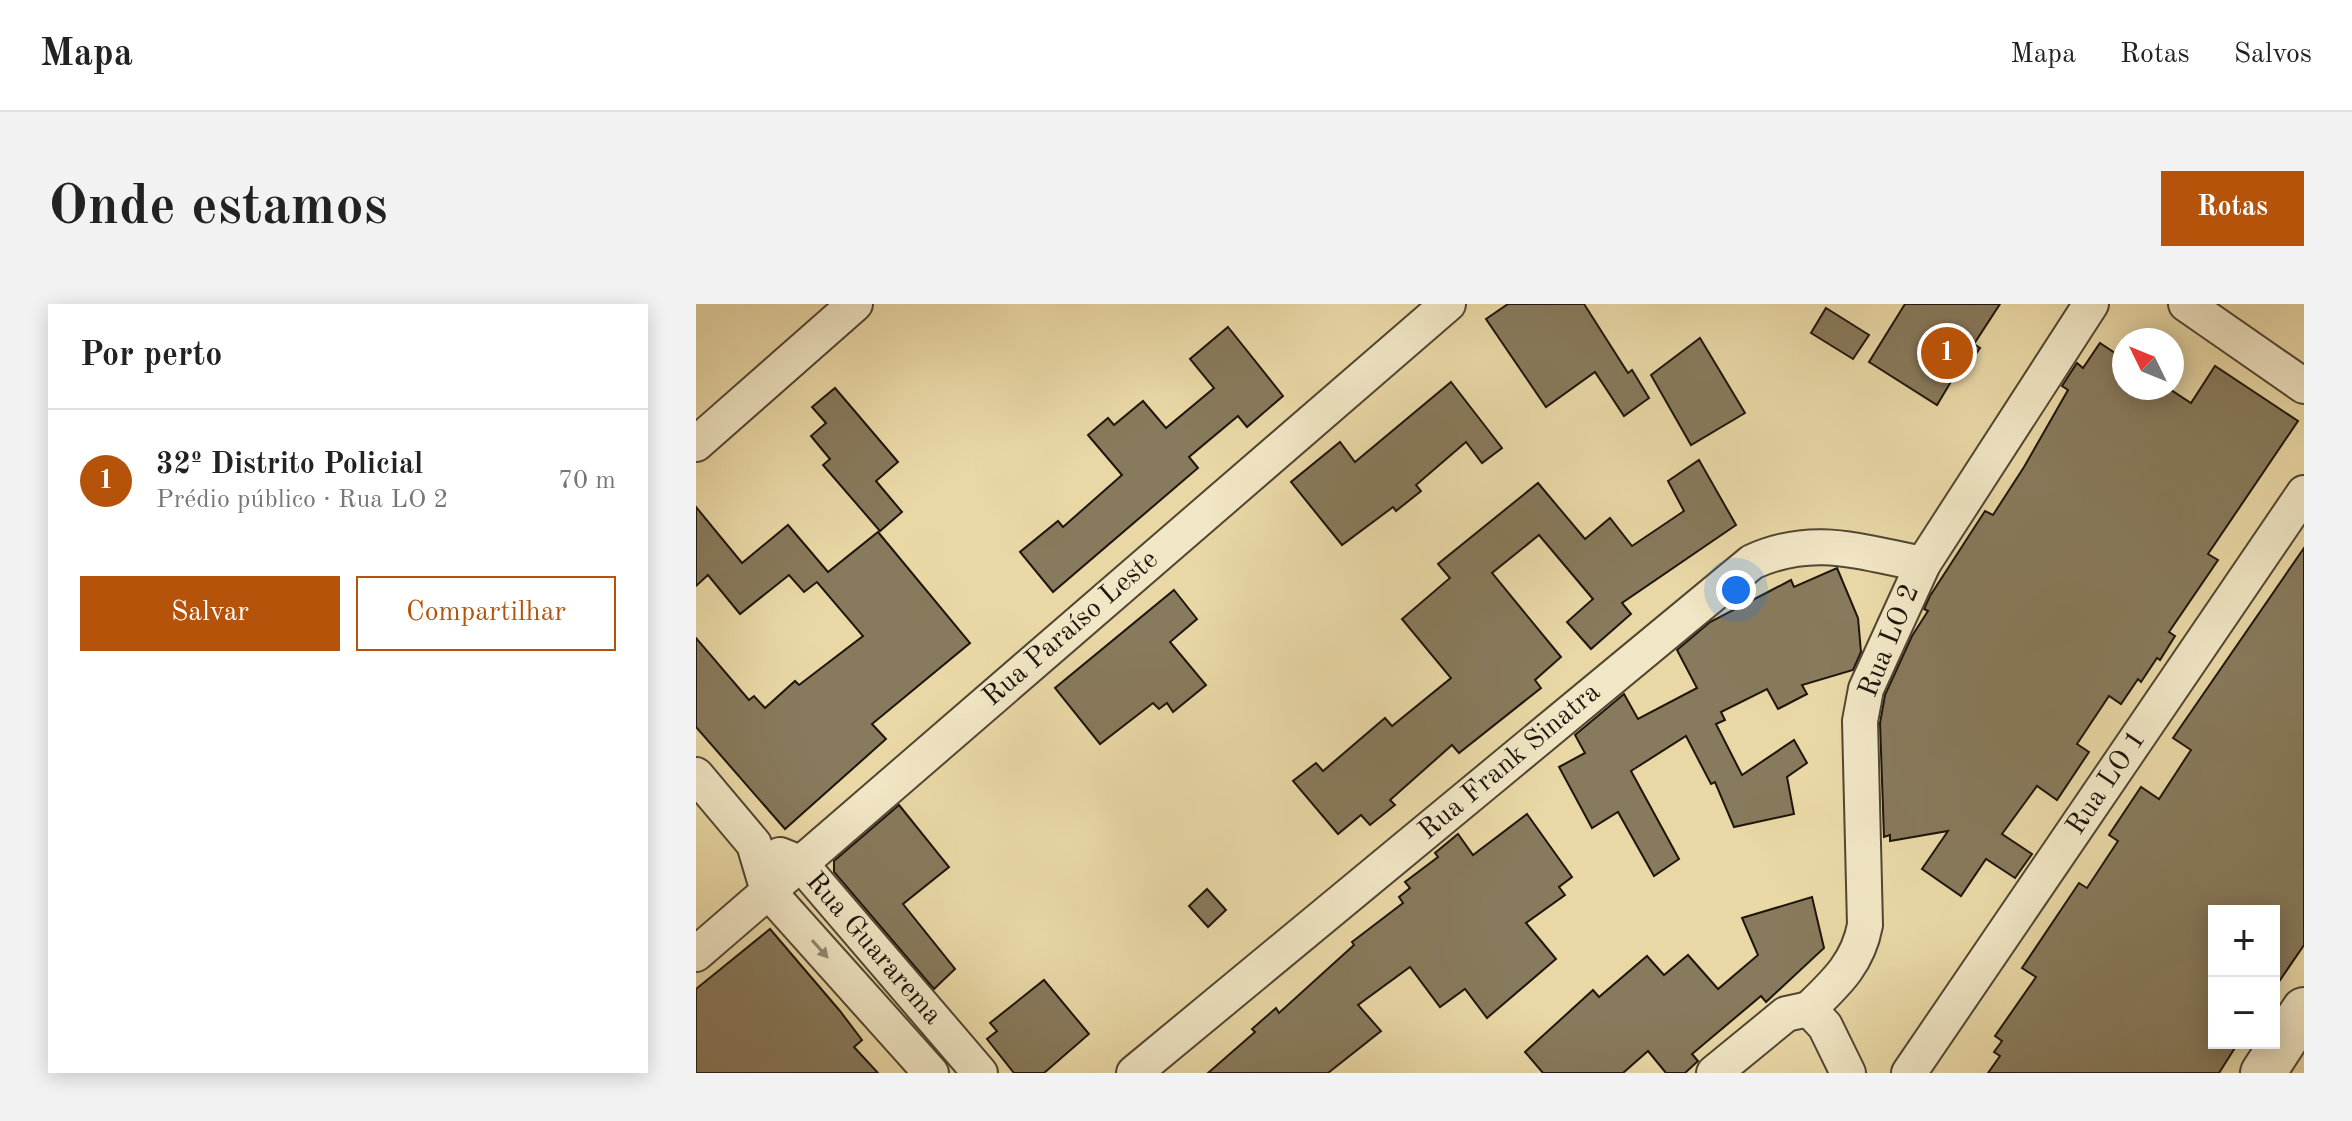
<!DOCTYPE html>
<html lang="pt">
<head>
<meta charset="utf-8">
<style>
	:root { --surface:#fff; --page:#f2f2f2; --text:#222; --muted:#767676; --line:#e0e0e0; --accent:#b45309 }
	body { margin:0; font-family:"Old Standard TT",serif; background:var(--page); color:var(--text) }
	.controls { position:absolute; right:24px; bottom:24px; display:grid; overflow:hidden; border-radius:0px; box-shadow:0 4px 20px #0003 }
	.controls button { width:72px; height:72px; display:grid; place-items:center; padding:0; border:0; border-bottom:2px solid var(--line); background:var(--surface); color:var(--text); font:40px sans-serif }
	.compass { position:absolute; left:1416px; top:24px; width:72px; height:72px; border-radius:50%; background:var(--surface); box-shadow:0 4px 20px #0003; rotate:313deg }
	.you { position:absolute; left:1040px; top:286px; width:28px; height:28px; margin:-20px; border:6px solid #fff; border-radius:50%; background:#1a73e8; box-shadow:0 0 0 12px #1a73e833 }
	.badge { display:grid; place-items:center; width:52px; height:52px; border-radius:50%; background:var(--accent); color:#fff; font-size:26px; font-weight:700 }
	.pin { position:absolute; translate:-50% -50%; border:4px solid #fff; box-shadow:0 2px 8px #0006 }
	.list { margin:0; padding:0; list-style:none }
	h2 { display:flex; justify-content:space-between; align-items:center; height:104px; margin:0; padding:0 32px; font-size:34px }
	h2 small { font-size:26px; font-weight:400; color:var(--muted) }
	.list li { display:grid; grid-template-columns:52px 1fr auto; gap:24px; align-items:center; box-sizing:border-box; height:144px; padding:0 32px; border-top:2px solid var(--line) }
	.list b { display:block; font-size:30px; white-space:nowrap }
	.list p { margin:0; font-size:26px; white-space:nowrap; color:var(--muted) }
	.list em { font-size:26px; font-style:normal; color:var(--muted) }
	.actions { display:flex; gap:16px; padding:24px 32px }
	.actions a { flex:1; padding:18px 0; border:2px solid var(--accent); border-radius:0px; text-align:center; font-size:28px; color:var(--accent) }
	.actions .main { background:var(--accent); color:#fff }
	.map { position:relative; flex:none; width:1608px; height:769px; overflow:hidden; border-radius:0px }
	header { display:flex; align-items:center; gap:48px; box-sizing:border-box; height:112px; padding:0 40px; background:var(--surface); border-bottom:2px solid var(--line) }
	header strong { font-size:38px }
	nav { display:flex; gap:44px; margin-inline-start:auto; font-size:28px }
	.intro { display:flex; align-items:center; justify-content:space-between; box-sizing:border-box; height:192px; padding:0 48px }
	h1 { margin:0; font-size:56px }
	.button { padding:20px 36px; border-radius:0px; background:var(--accent); color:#fff; font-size:28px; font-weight:700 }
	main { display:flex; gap:48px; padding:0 48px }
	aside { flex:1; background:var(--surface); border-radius:0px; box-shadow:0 4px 20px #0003 }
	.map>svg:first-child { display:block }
	.building { fill:#887a5c; stroke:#1e150c; stroke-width:2 }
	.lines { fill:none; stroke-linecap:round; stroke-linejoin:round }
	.minor-casing { stroke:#514632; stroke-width:38 }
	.tertiary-casing { stroke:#514632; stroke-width:48 }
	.minor { stroke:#f1e6c5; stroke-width:34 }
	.tertiary { stroke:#f1e6c5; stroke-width:44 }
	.oneway { fill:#928872 }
	.labels { text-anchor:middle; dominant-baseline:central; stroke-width:6; stroke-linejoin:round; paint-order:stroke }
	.street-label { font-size:28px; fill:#1e150c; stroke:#f1e6c5 }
</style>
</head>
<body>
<header>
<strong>Mapa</strong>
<nav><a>Mapa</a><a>Rotas</a><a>Salvos</a></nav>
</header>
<div class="intro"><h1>Onde estamos</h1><a class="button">Rotas</a></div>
<main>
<aside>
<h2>Por perto<small></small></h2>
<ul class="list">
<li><span class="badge">1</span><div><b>32º Distrito Policial</b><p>Prédio público · Rua LO 2</p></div><em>70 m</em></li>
</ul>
<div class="actions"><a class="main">Salvar</a><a>Compartilhar</a></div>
</aside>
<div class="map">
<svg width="1608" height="769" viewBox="0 0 1608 769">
	<rect width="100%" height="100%" fill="#e9d8a6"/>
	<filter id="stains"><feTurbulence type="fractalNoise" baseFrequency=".0025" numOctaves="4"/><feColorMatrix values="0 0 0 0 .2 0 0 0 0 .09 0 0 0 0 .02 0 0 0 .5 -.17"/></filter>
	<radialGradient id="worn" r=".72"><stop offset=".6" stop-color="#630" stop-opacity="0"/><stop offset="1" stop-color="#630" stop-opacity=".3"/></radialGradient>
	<g class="building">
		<polygon points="812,0 888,0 932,69 936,66 953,94 928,112 899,68 850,103 790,15"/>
		<polygon points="1209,0 1304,0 1278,40 1284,44 1267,69 1262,66 1241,101 1173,58"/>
		<polygon points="1130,4 1173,31 1157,55 1115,29"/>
		<polygon points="532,23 587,92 551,123 542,112 493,153 502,164 357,288 324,248 362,217 367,223 426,171 392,131 412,114 418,121 447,97 470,124 518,84 494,55"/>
		<polygon points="1004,34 1049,109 995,141 955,71"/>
		<polygon points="1404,39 1428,55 1428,84 1472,84 1495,99 1519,62 1602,117 1512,250 1522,256 1473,328 1479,332 1464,356 1461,354 1445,378 1442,375 1425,400 1413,392 1381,440 1393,448 1361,496 1341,482 1306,530 1336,550 1319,574 1290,555 1265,592 1226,565 1252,527 1194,537 1194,531 1188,533 1184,419 1189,391 1216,332 1232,307 1228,305 1234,292 1289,207 1297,211 1328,163 1372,86 1366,82 1381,59 1387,64"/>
		<polygon points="755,78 806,144 786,159 770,138 720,181 725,187 700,207 697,203 646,241 595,178 644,138 659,158"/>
		<polygon points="139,84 202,158 180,177 206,208 184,227 127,161 134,155 115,132 130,119 116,103"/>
		<polygon points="1003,156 1040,221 926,299 935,310 895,345 871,318 897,295 843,231 796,269 865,353 839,376 845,384 763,449 756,441 694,496 699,501 674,521 665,511 642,530 597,477 620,459 627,467 689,414 696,422 755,374 706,315 754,274 742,260 842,179 889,235 914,214 936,242 988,207 972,177"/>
		<polygon points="0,203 46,259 92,221 132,268 182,228 274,339 176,420 190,435 89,525 0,423 0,334 53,396 58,392 69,404 99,377 103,381 167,332 121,278 108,288 93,271 44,310 12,271 0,282"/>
		<polygon points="1608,244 1608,641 1578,685 1578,607 1518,607 1518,739 1542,739 1523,769 1292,769 1304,752 1298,748 1306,737 1299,732 1340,673 1326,664 1383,579 1391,584 1422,537 1413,531 1445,483 1463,495 1495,446 1477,434"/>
		<polygon points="1141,264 1162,314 1165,348 1157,366 1106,381 1111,390 1082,405 1071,385 1025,408 1029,416 1020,420 1046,471 1098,436 1111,459 1091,473 1098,510 1038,523 1019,478 1015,480 990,432 935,467 983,555 958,572 922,508 896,524 863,463 889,449 879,431 928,390 942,415 1001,384 981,346 1014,318 1072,288 1095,276 1098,283"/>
		<polygon points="478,286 501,315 474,338 510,381 477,408 471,399 463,405 457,399 404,440 359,384"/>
		<polygon points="203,501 253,563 207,600 259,665 238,685 138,568 138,557"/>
		<polygon points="831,510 876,573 863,583 869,591 830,619 860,655 791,714 769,685 744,703 714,663 662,701 685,727 632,769 512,769 559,728 556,725 580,704 583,709 658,641 656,638 707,599 703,593 714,584 709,578 742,553 739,549 762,530 777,551"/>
		<polygon points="511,585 530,606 512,623 493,602"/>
		<polygon points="1116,593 1128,644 1070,698 1065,692 996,750 1002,757 989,769 970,769 952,747 927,769 847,769 829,748 897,686 903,693 951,652 968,671 992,651 1022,685 1062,651 1046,614"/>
		<polygon points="74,625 144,707 166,736 158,743 182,769 0,769 0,685"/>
		<polygon points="348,676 393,730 348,769 318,769 291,735 301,727 294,719"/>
	</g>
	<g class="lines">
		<g class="minor-casing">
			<g id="minor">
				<polyline points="1490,0 1608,82"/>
				<polyline points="0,140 159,0"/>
				<polyline points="0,471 58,540 72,587 235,769"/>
				<polyline points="84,551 104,559 284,769"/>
				<polyline points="0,650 752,0"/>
				<path d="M1113 705C1140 679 1162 659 1169 621L1164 417 1170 385 1227 260 1395 0"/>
				<polyline points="1113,705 1129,722 1152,769"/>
				<path d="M438 769 1056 258C1118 230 1163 248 1227 260"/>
				<polyline points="1018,769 1090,710 1113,705"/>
				<polyline points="1213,769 1608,189"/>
			</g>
		</g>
		<g class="tertiary-casing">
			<polyline id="tertiary" points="1567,769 1608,706"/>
		</g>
		<use href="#minor" class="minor"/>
		<use href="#tertiary" class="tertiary"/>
	</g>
	<defs><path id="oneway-solid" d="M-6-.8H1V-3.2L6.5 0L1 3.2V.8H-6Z" transform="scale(2)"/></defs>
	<use class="oneway" href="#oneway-solid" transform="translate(124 645) rotate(48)"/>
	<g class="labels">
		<g class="street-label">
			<text transform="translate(375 325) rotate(-41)">Rua Paraíso Leste</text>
			<text transform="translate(1194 337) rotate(-68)">Rua LO 2</text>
			<text transform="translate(814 458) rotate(-40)">Rua Frank Sinatra</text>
			<text transform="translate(1411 479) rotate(-56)">Rua LO 1</text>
			<text transform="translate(177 645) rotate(49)">Rua Guararema</text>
		</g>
	</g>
	<rect width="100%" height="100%" filter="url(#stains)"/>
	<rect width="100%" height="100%" fill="url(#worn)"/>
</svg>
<div class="controls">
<button>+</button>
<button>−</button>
</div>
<svg class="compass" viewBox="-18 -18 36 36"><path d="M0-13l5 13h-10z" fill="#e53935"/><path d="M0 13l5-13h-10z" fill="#767676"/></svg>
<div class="you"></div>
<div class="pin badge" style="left:1251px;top:49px">1</div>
</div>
</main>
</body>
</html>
